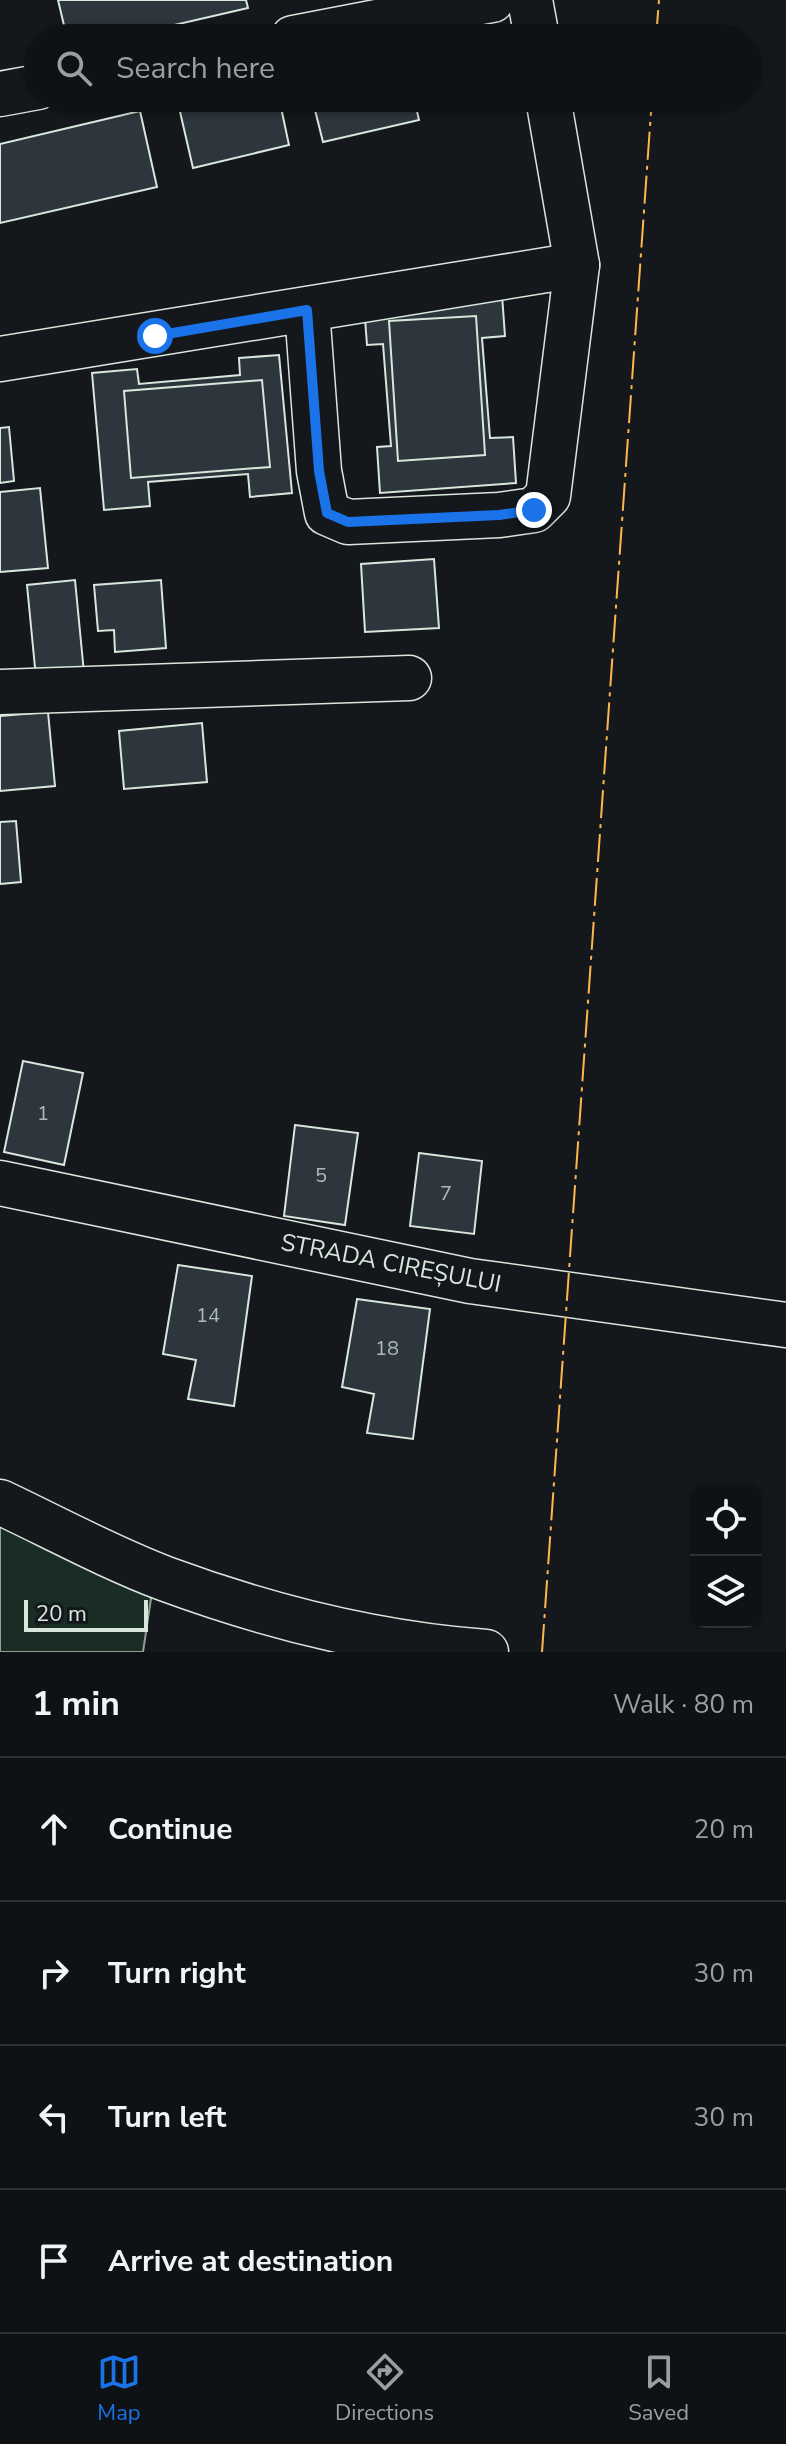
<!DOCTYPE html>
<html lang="en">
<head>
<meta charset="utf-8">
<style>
	:root { --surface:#0f1215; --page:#181b1e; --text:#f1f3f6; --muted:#9b9ea0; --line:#2f3234; --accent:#1a73e8 }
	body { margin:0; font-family:"Nunito Sans",sans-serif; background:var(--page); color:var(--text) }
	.controls { position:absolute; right:24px; bottom:24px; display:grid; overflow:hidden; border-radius:16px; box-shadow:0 2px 6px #0004 }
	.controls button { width:72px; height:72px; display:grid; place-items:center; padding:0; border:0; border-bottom:2px solid var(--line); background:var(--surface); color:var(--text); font:40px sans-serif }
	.scale { position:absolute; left:24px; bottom:20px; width:124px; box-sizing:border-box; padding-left:8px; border:4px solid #d8e6dc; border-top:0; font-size:22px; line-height:28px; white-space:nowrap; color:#d8e6dc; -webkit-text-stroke:6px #14181c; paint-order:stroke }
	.stop { position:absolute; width:24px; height:24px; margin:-18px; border:6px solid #1a73e8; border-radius:50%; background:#fff }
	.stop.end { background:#1a73e8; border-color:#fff; box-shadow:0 2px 8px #0008 }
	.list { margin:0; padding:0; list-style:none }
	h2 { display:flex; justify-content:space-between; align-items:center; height:104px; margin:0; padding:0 32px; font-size:34px }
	h2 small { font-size:26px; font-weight:400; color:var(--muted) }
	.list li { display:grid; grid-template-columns:52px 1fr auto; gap:24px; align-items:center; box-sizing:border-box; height:144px; padding:0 32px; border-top:2px solid var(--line) }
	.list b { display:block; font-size:30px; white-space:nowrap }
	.list em { font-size:26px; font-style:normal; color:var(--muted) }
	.icon { flex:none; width:44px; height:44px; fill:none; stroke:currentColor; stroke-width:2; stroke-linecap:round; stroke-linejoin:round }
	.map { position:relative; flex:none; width:786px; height:1652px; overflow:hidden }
	.search { position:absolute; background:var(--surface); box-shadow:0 2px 6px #0004; left:24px; right:24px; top:24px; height:88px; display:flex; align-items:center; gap:20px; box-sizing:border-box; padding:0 28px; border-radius:44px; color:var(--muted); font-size:30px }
	.sheet { height:680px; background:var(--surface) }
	nav { display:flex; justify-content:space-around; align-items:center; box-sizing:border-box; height:112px; border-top:2px solid var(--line); background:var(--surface); font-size:22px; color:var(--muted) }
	nav a { display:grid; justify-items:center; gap:4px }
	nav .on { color:var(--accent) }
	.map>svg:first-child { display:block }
	.green { fill:#1a2d24; stroke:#939e99; stroke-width:2 }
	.building { fill:#2c363c; stroke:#d8e6dc; stroke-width:2 }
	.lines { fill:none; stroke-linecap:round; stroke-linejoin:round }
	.minor-casing { stroke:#d8e6dc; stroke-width:47 }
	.minor { stroke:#14181c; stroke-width:44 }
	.power { stroke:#ffb74d; stroke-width:2; stroke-dasharray:28 6 4 6; stroke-linecap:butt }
	.route { stroke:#1a73e8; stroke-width:10 }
	.labels { text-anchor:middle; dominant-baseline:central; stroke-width:6; stroke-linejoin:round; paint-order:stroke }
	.number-label { font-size:20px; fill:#adbab4 }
	.street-label { font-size:24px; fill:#d8e6dc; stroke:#14181c }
</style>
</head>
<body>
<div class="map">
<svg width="786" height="1652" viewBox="0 0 786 1652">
	<rect width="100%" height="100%" fill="#14181c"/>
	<polygon class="green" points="0,1519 153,1585 143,1652 0,1652"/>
	<g class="building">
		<polygon points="58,0 246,0 248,8 118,38 67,38"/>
		<polygon points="200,98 279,98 289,145 193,168 178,103"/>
		<polygon points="312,98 414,98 419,120 323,142"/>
		<polygon points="140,111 157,187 0,223 0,144"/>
		<polygon points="502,295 505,336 482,338 490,438 513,437 516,483 380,493 377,447 391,446 383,344 367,345 364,305"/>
		<polygon points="476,316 485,455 398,461 389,321"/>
		<polygon points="279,355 292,493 250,497 248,474 148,482 150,506 104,510 92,373 137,369 139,384 240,375 239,358"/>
		<polygon points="262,380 270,467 131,478 124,391"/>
		<polygon points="9,427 14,481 0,483 0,428"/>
		<polygon points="40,488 48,568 0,572 0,492"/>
		<polygon points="434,559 439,628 365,632 361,564"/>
		<polygon points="75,580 84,673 36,678 27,585"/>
		<polygon points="161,580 166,648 115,652 114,630 98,631 94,585"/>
		<polygon points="48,712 55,786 0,791 0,716"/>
		<polygon points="202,723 207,782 124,789 119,731"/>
		<polygon points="16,821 21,882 0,884 0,822"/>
		<polygon points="23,1061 83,1073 64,1165 4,1152"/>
		<polygon points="295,1125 358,1133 345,1225 284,1216"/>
		<polygon points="419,1153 482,1161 474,1234 410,1226"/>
		<polygon points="178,1265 252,1276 234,1406 188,1399 196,1360 163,1354"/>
		<polygon points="357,1299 430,1309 413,1439 367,1433 374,1394 342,1387"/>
	</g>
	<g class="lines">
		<g class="minor-casing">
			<g id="minor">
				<polyline points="530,0 537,38"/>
				<polyline points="293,38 492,0"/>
				<polyline points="0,94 38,87"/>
				<polyline points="307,310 319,471 327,513 348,522 499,515 534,510 548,496 577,265 548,98"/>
				<polyline points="0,359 577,265"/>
				<polyline points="0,692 409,678"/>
				<polyline points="0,1183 470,1281 786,1325"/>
				<path d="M0 1502C55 1528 110 1558 166 1579 269 1617 377 1644 486 1652"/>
			</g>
		</g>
		<use href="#minor" class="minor"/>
		<g class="power">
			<polyline points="656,38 659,0"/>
			<polyline points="542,1652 652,98"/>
		</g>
	</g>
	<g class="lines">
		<polyline class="route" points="155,336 307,310 319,471 327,513 348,522 499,515 534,510"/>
	</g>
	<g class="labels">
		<g class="number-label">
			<text x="43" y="1113">1</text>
			<text x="321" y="1175">5</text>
			<text x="446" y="1193">7</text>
			<text x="208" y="1315">14</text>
			<text x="387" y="1348">18</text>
		</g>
		<g class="street-label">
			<text transform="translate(391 1263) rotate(11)">STRADA CIREȘULUI</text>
		</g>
	</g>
</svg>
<div class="controls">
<button><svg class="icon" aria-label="locate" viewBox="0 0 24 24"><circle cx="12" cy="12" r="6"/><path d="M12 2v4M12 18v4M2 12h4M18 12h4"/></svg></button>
<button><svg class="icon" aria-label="layers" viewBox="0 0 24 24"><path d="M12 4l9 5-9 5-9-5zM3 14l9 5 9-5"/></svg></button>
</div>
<div class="scale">20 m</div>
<div class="stop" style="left:155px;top:336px"></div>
<div class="stop end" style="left:534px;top:510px"></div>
<div class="search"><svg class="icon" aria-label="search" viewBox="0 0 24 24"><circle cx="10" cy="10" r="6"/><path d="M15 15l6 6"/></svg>Search here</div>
</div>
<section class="sheet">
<h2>1 min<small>Walk · 80 m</small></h2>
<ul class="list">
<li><svg class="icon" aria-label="ahead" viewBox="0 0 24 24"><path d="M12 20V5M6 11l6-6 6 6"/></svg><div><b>Continue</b></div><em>20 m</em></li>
<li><svg class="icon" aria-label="right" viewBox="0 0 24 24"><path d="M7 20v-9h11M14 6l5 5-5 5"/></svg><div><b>Turn right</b></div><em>30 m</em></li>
<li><svg class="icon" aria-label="left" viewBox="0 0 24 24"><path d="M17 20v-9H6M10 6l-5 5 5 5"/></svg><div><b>Turn left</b></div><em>30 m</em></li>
<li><svg class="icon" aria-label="arrive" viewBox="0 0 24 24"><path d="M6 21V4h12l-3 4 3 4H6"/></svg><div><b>Arrive at destination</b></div></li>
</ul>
</section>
<nav>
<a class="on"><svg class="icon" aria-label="map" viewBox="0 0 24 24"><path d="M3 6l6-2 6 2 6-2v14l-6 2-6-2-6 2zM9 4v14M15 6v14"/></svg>Map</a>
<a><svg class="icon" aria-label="directions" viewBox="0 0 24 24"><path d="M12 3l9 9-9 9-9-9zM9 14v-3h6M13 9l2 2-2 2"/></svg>Directions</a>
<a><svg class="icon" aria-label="saved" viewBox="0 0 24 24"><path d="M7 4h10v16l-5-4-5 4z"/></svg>Saved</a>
</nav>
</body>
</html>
